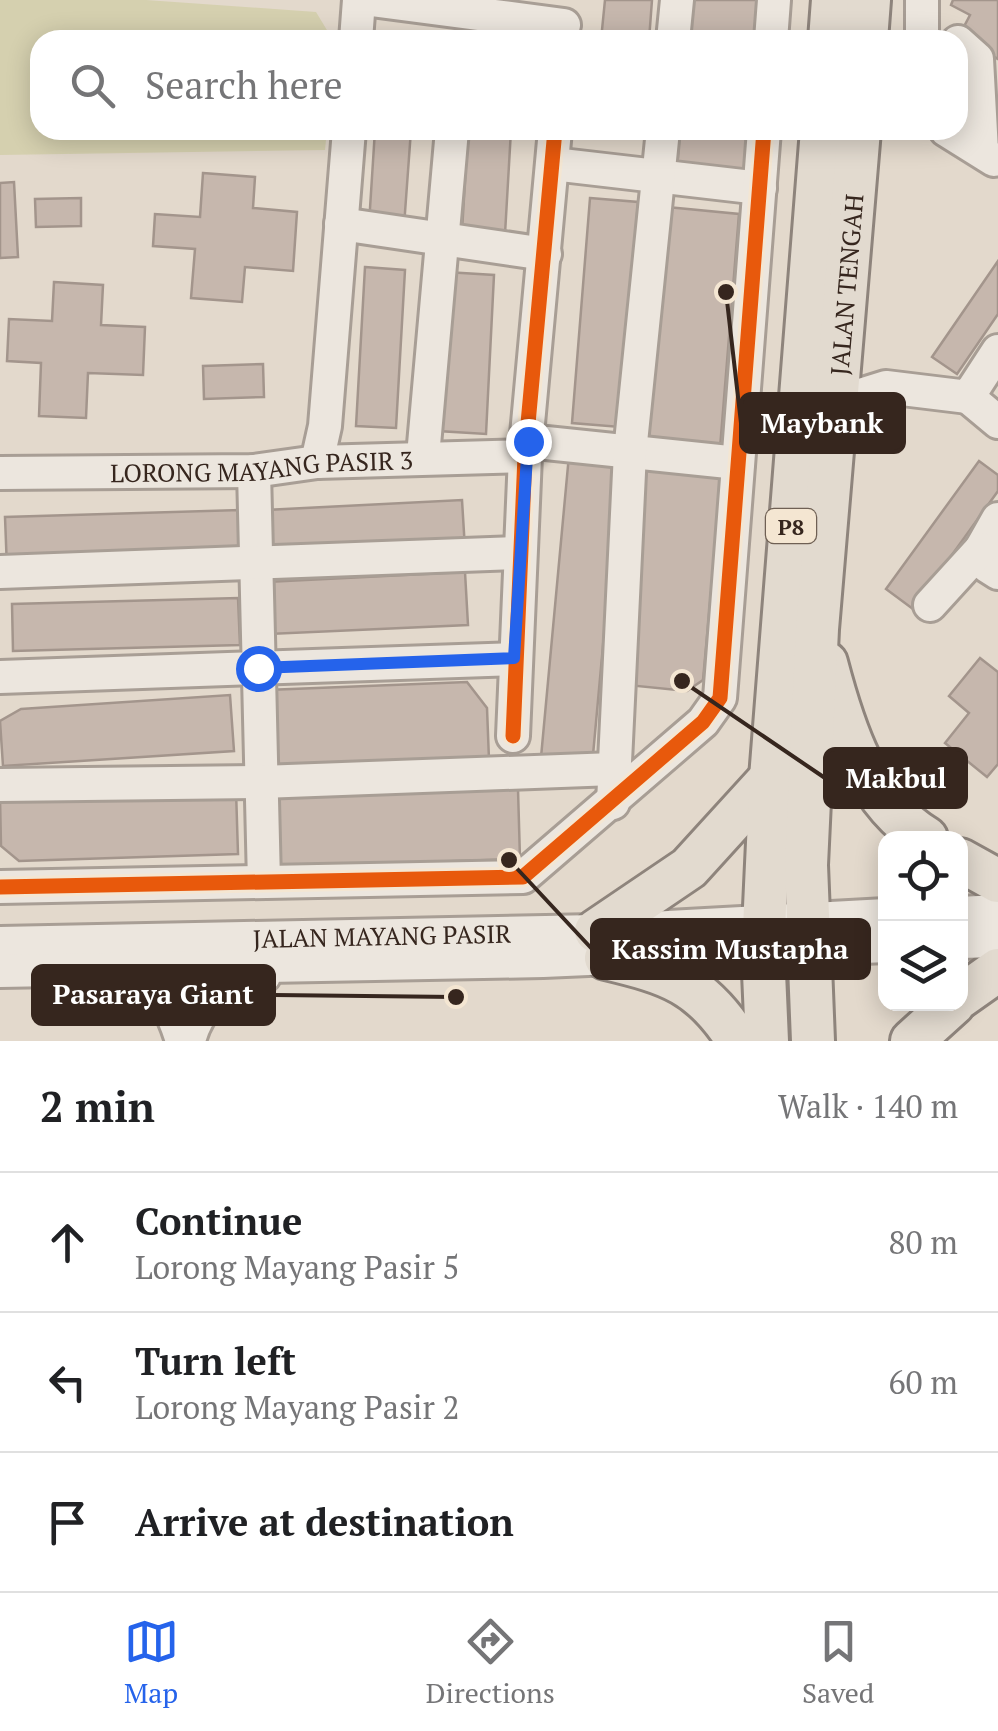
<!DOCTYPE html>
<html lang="en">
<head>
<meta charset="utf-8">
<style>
	:root { --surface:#fff; --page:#f2f2f2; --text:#202124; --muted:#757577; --line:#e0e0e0; --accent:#2563eb }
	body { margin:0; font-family:"PT Serif",serif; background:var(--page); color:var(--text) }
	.controls { position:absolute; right:30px; bottom:30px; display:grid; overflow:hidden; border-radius:20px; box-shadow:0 5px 25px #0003 }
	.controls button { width:90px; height:90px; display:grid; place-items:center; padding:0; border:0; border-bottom:2px solid var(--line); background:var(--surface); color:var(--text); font:50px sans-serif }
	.stop { position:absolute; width:30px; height:30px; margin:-22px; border:8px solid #2563eb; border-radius:50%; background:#fff }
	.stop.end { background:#2563eb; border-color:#fff; box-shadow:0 2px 10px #0008 }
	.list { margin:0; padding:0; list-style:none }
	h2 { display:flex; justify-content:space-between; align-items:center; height:130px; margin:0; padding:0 40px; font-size:42px }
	h2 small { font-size:32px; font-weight:400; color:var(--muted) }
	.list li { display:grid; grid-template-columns:65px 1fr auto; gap:30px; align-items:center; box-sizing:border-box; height:140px; padding:0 40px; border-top:2px solid var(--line) }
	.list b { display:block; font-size:38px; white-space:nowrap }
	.list p { margin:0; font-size:32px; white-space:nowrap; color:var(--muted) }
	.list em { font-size:32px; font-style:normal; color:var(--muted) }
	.icon { flex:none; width:55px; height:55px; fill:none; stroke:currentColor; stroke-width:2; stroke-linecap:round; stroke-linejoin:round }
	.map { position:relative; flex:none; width:998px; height:1041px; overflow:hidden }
	.search { position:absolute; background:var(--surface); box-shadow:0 5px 25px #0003; left:30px; right:30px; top:30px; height:110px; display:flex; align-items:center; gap:25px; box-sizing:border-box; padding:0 35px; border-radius:30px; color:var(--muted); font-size:38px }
	.sheet { height:550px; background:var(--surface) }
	nav { display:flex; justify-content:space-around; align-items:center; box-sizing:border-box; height:140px; border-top:2px solid var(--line); background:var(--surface); font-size:28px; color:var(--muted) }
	nav a { display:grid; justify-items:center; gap:5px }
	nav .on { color:var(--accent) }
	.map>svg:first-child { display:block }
	.green { fill:#d5d0af }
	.building { fill:#c6b7ad; stroke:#a3958c; stroke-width:2.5 }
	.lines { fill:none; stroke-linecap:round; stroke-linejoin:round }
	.minor-casing { stroke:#a89e95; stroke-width:38 }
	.major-casing { stroke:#8e847c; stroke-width:48 }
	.minor { stroke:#ece6de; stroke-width:32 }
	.major { stroke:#e2dacf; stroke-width:42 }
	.cycleway-casing { stroke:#f4e6d2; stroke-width:21 }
	.cycleway { stroke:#e8590c; stroke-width:15 }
	.route { stroke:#2563eb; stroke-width:12 }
	.labels { text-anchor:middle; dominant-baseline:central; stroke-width:8; stroke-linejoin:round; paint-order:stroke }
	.shield { fill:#f4e6d2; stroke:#6f6054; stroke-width:2.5 }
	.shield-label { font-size:22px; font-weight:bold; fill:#36261e }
	.street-label { font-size:25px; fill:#36261e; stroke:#f4e6d2 }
	.leader { fill:none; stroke:#36261e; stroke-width:4 }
	.callout-dot { fill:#36261e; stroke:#f4e6d2; stroke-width:4 }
	.callout { fill:#36261e; stroke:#36261e; stroke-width:4 }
	.callout-label { font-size:28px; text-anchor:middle; font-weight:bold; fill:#fff }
</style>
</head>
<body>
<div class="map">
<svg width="998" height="1041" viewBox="0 0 998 1041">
	<rect width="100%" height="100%" fill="#e3d9cc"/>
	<polygon class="green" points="0,0 146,0 316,12 333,40 40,40 40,130 327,130 325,150 0,155"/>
	<g class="building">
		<polygon points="605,0 652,0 649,40 601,40"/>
		<polygon points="688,0 758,0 755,40 685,40"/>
		<polygon points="953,0 998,0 998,59 958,38 970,15 951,5"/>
		<polygon points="375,130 411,130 404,226 369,224"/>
		<polygon points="468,130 511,130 505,234 462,231"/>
		<polygon points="680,130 749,130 746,174 677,169"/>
		<polygon points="203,173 255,177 253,208 297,212 293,271 245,267 242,302 191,298 195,249 153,246 155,214 200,217"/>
		<polygon points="14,182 18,257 0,258 0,183"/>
		<polygon points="81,198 81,226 36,227 35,199"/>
		<polygon points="590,198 638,202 620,427 572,423"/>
		<polygon points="667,207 739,214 720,448 648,442"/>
		<polygon points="998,261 998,314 957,374 932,357"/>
		<polygon points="365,267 405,270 396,428 356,426"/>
		<polygon points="446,272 494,275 486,434 438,431"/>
		<polygon points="54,282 103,285 101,325 145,327 143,375 88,373 86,418 39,416 41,363 7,361 9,319 52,321"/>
		<polygon points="263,364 264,397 204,399 203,366"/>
		<polygon points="569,455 620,460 592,766 540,768"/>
		<polygon points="979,461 998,475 998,491 913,609 886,589"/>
		<polygon points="647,465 722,473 703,680 687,691 627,685"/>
		<polygon points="462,500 465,549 269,558 266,510"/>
		<polygon points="240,510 242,562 7,569 5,517"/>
		<polygon points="465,572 468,625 269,634 266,582"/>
		<polygon points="238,598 240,645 13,651 12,604"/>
		<polygon points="980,658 998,672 998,764 987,777 945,743 969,713 949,696"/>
		<polygon points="467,682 487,708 489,760 270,768 267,690"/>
		<polygon points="230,695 234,751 3,766 0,721 21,709"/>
		<polygon points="518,789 520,859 277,867 274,797"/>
		<polygon points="236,790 238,854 19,861 1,846 0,798"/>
	</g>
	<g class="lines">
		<g class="minor-casing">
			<g id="minor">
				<polyline points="371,0 564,25"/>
				<polyline points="922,0 922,40"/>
				<polyline points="356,40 359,0"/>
				<polyline points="673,40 677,0"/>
				<polyline points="771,40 774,0"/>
				<polyline points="958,42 977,59 982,151"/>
				<polyline points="946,130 994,160"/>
				<polyline points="553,164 760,188"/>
				<polyline points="341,224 545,254"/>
				<polyline points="968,397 998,422"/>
				<polyline points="838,402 886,387 968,397 998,351"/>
				<polyline points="527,441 738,463"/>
				<polyline points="423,456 452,130"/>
				<polyline points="317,462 325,426 349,130"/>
				<polyline points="254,471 264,882"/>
				<path id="s1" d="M0 473 254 471 317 462 525 456"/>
				<polyline points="998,519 981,549 987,566 998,573"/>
				<polyline points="0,572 519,553"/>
				<polyline points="930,605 981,549"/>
				<polyline points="0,677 514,659"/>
				<polyline points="513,736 525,456 555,130"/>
				<polyline points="0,785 261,782 614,769"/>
				<polyline points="613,803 630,452 663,130"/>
				<polyline points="0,887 523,877 703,722 720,698 764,130"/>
				<polyline points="960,913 998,911"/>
				<polyline points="960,942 998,941"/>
				<path id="s2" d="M0 943 596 931 886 915"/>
				<polyline points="0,971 543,961 886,946"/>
				<path d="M107 990C156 990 167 991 182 1041"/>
				<path d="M189 1041C199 1000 226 988 264 976"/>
			</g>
		</g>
		<g class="major-casing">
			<g id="major">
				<polyline points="830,40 833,0"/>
				<polyline points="866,40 869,0"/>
				<path d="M826 663C843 728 866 802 926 838"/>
				<polyline points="960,860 998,881"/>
				<polyline points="596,931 689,868 771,778"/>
				<path d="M606 958C669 973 702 983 738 1041"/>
				<polyline points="960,997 998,970"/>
				<polyline points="767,1041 763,950 771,778 822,130"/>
				<path id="s3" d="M813 1041 806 865 817 629 859 130"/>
				<polyline points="912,1041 953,1004"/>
			</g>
		</g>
		<use href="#minor" class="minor"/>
		<use href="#major" class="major"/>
		<g class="cycleway-casing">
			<g id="cycleway">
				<polyline points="513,736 525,456 555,130"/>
				<polyline points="0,887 523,877 703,722 720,698 764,130"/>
			</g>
		</g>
		<use href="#cycleway" class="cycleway"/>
	</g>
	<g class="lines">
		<polyline class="route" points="258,668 514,658 528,441"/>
	</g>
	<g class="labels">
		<rect class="shield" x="766" y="509" width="50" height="34" rx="8"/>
		<g class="shield-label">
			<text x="791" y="526">P8</text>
		</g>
		<g class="street-label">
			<text stroke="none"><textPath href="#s3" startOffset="758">JALAN TENGAH</textPath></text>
			<text stroke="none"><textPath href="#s1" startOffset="262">LORONG MAYANG PASIR 3</textPath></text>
			<text stroke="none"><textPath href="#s2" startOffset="382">JALAN MAYANG PASIR</textPath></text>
		</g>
	</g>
	<path class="leader" d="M726 292L741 423M682 681L825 778M509 860L592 949M456 997L274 995"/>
	<g class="callout-dot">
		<circle cx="726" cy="292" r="10"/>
		<circle cx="682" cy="681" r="10"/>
		<circle cx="509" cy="860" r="10"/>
		<circle cx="456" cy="997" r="10"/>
	</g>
	<g class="callout">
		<rect x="741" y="394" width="163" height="58" rx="10"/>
		<rect x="825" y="749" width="141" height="58" rx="10"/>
		<rect x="592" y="920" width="277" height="58" rx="10"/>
		<rect x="33" y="966" width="241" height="58" rx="10"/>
	</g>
	<g class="callout-label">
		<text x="822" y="433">Maybank</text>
		<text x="896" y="788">Makbul</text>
		<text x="730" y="959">Kassim Mustapha</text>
		<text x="153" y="1004">Pasaraya Giant</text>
	</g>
</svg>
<div class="controls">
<button><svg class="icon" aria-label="locate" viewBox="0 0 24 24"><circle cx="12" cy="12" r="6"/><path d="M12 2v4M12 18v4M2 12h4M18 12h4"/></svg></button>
<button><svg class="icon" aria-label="layers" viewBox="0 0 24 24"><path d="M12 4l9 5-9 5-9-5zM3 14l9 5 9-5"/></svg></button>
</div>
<div class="stop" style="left:258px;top:668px"></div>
<div class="stop end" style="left:528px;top:441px"></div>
<div class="search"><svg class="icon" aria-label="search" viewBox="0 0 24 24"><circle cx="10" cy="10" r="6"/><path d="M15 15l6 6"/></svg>Search here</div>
</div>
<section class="sheet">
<h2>2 min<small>Walk · 140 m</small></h2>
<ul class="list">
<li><svg class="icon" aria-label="ahead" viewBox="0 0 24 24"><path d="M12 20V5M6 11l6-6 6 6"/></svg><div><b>Continue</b><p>Lorong Mayang Pasir 5</p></div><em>80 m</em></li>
<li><svg class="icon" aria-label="left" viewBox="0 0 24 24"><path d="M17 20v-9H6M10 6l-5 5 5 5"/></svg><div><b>Turn left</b><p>Lorong Mayang Pasir 2</p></div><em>60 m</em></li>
<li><svg class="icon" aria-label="arrive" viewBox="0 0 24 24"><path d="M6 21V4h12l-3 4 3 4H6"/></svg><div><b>Arrive at destination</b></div></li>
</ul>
</section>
<nav>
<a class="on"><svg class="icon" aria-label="map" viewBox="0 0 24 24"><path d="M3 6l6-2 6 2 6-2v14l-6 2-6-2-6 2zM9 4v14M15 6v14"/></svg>Map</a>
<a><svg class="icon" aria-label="directions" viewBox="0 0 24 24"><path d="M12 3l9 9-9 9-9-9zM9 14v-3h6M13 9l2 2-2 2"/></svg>Directions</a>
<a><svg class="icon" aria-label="saved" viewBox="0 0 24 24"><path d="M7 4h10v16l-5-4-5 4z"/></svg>Saved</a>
</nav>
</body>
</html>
